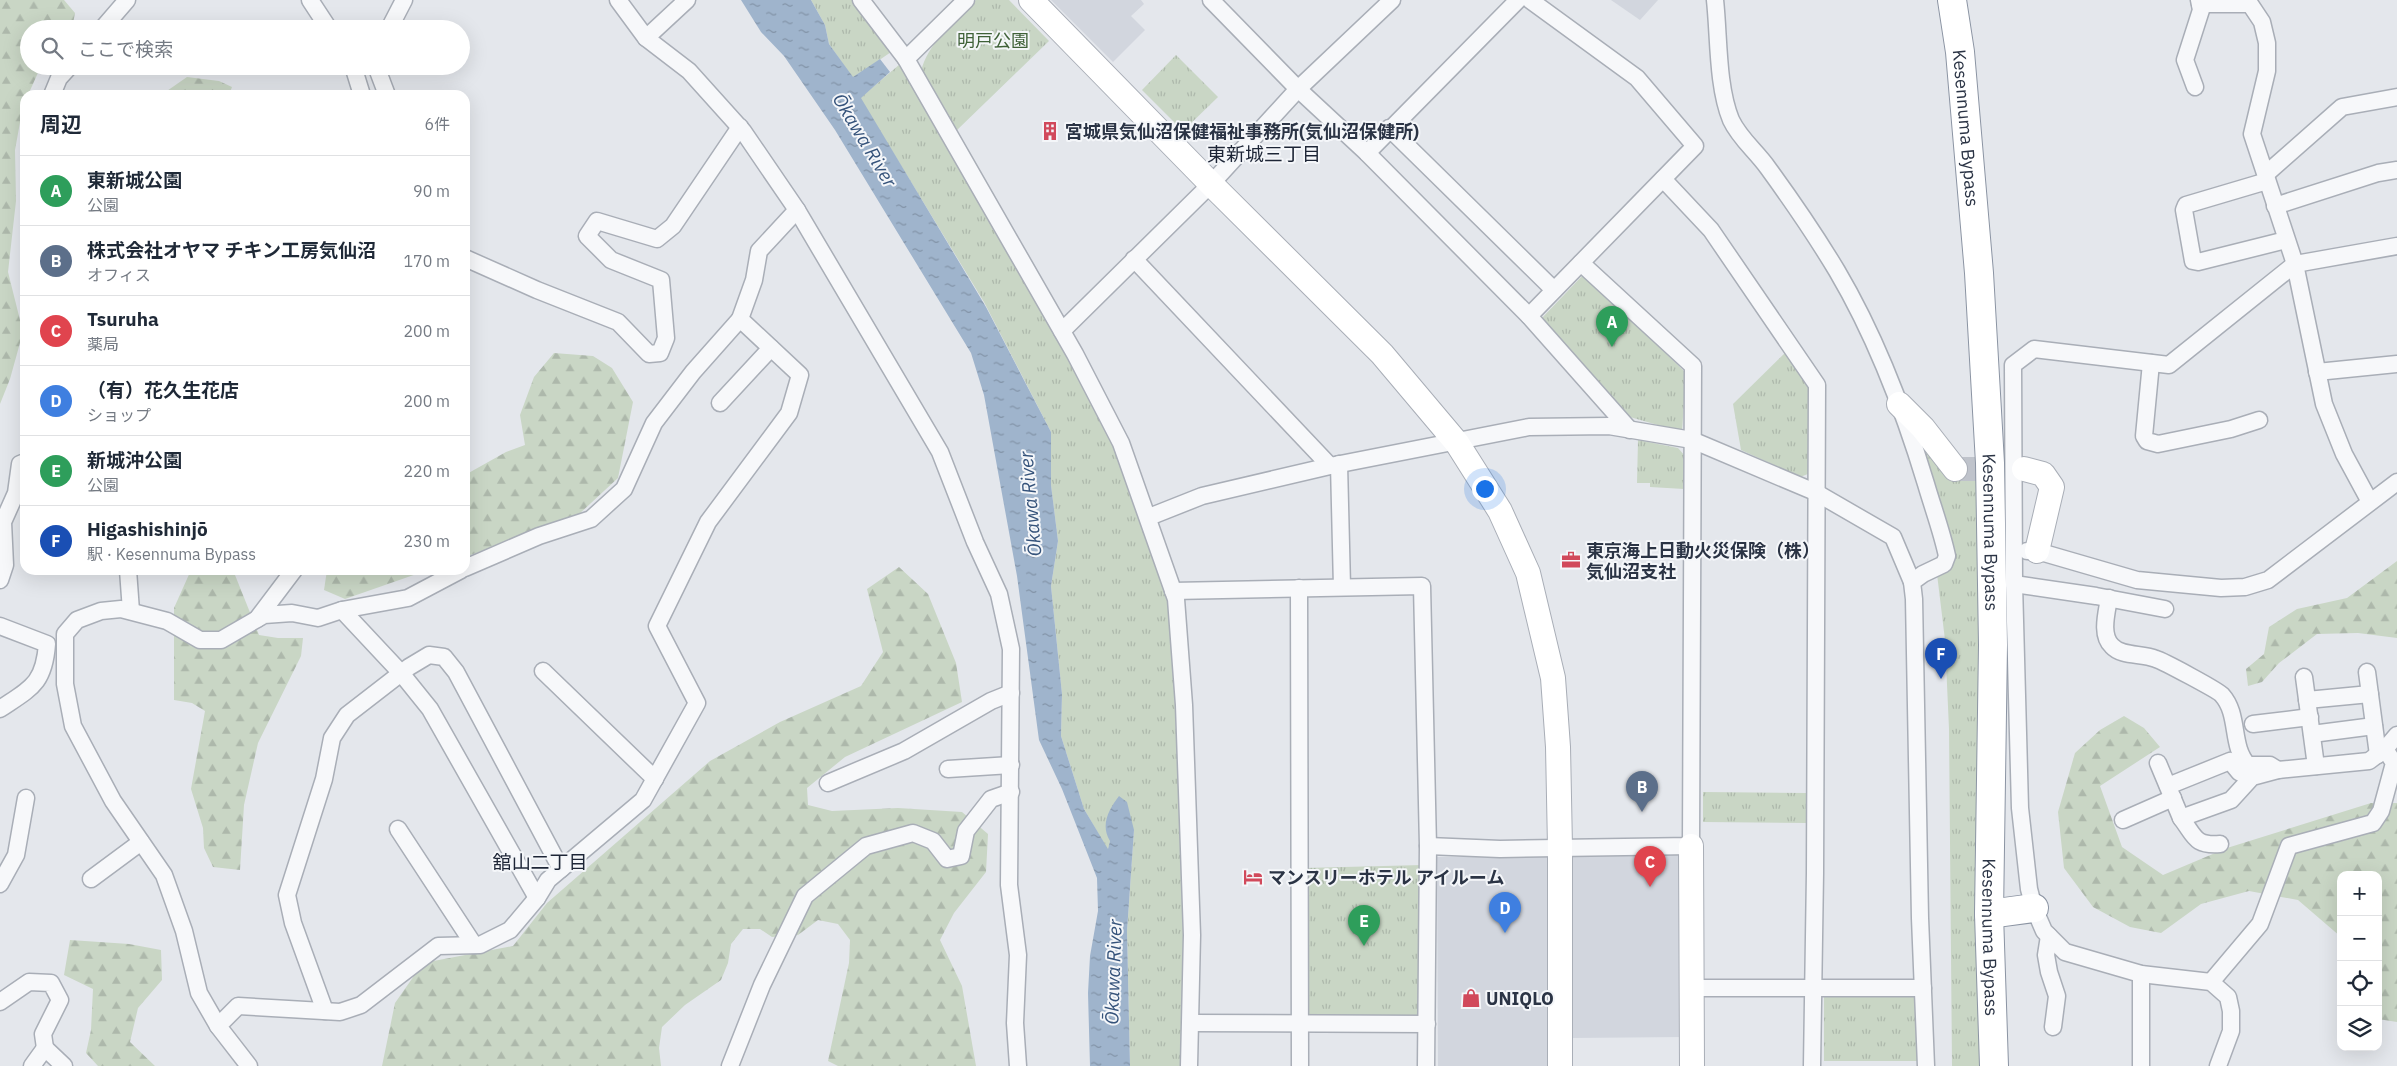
<!DOCTYPE html>
<html lang="ja">
<head>
<meta charset="utf-8">
<style>
	:root { --surface:#fff; --page:#f2f2f3; --text:#1f2937; --muted:#747a83; --line:#e0e1e3; --accent:#1a73e8 }
	body { margin:0; font-family:"IBM Plex Sans","Noto Sans JP",sans-serif; background:var(--page); color:var(--text) }
	.controls { position:absolute; right:15px; bottom:15px; display:grid; overflow:hidden; border-radius:10px; box-shadow:0 5px 20px #0002 }
	.controls button { width:45px; height:45px; display:grid; place-items:center; padding:0; border:0; border-bottom:1px solid var(--line); background:var(--surface); color:var(--text); font:25px sans-serif }
	.you { position:absolute; left:1484px; top:488px; width:18px; height:18px; margin:-12px; border:4px solid #fff; border-radius:50%; background:#1a73e8; box-shadow:0 0 0 8px #1a73e833 }
	.badge { display:grid; place-items:center; width:32px; height:32px; border-radius:50%; background:var(--accent); color:#fff; font-size:16px; font-weight:700 }
	.pin { position:absolute; translate:-50% -41px; filter:drop-shadow(0 1px 2px #0008) }
	.pin::after { content:''; position:absolute; top:26px; width:18px; height:15px; background:inherit; clip-path:polygon(0 0,100% 0,50% 100%) }
	.list { margin:0; padding:0; list-style:none }
	h2 { display:flex; justify-content:space-between; align-items:center; height:65px; margin:0; padding:0 20px; font-size:21px }
	h2 small { font-size:16px; font-weight:400; color:var(--muted) }
	.list li { display:grid; grid-template-columns:32px 1fr auto; gap:15px; align-items:center; box-sizing:border-box; height:70px; padding:0 20px; border-top:1px solid var(--line) }
	.list b { display:block; font-size:19px; white-space:nowrap }
	.list p { margin:0; font-size:16px; white-space:nowrap; color:var(--muted) }
	.list em { font-size:16px; font-style:normal; color:var(--muted) }
	.icon { flex:none; width:28px; height:28px; fill:none; stroke:currentColor; stroke-width:2; stroke-linecap:round; stroke-linejoin:round }
	.map { position:relative; flex:none; width:2397px; height:1066px; overflow:hidden }
	.search { position:absolute; background:var(--surface); box-shadow:0 5px 20px #0002; left:20px; top:20px; width:450px; height:55px; display:flex; align-items:center; gap:12px; box-sizing:border-box; padding:0 18px; border-radius:28px; color:var(--muted); font-size:19px }
	.panel { position:absolute; background:var(--surface); box-shadow:0 5px 20px #0002; left:20px; top:90px; width:450px; height:485px; border-radius:15px }
	.map>svg:first-child { display:block }
	.built { fill:#d2d6de }
	.grass { fill:url(#grass-tufts) }
	.forest { fill:url(#forest-firs) }
	.water { fill:url(#water-ripples) }
	.lines { fill:none; stroke-linecap:round; stroke-linejoin:round }
	.secondary-tunnel { stroke:#bfc3cb; stroke-width:24; stroke-dasharray:24 12; stroke-linecap:butt }
	.street-casing { stroke:#a9aeb7; stroke-width:19 }
	.secondary-casing { stroke:#a9aeb7; stroke-width:26 }
	.highway-casing { stroke:#8b94a3; stroke-width:30 }
	.street { stroke:#f7f8fa; stroke-width:16 }
	.secondary { stroke:#fff; stroke-width:24 }
	.highway { stroke:#fff; stroke-width:28 }
	.labels { text-anchor:middle; dominant-baseline:central; stroke-width:4; stroke-linejoin:round; paint-order:stroke }
	.park-label { font-size:18px; fill:#3f6138; stroke:#f4f6f9 }
	.street-label { font-size:18px; fill:#2b3445; stroke:#f4f6f9 }
	.poi-label { font-size:18px; font-weight:bold; fill:#2b3445; stroke:#f4f6f9; text-anchor:start }
	.water-label { font-size:19px; font-style:italic; fill:#34527a; stroke:#f4f6f9 }
	.neighbourhood-label { font-size:19px; fill:#1d2536; stroke:#f4f6f9 }
</style>
</head>
<body>
<div class="map">
<svg width="2397" height="1066" viewBox="0 0 2397 1066">
	<defs>
		<pattern id="grass-tufts" width="24" height="20" patternUnits="userSpaceOnUse" patternTransform="scale(1.25)"><rect width="24" height="20" fill="#c9d6c5"/><path d="M3 7l-1-3M5 7V3M7 7l1-3M15 17l-1-3M17 17v-4M19 17l1-3" fill="none" stroke="#adb8ab"/></pattern>
		<pattern id="forest-firs" width="22" height="20" patternUnits="userSpaceOnUse" patternTransform="scale(1.25)"><rect width="22" height="20" fill="#c9d6c5"/><path d="M5 1l3.5 6h-7zM16 11l3.5 6h-7z" fill="#adb8ab"/></pattern>
		<pattern id="water-ripples" width="26" height="14" patternUnits="userSpaceOnUse" patternTransform="scale(1.25)"><rect width="26" height="14" fill="#9fb4cc"/><path d="M2 4q2-2 4 0t4 0M15 11q2-2 4 0t4 0" fill="none" stroke="#8293a7"/></pattern>
	</defs>
	<rect width="100%" height="100%" fill="#e4e7ec"/>
	<g class="built">
		<polygon points="1051,0 1141,0 1144,4 1131,16 1145,30 1113,62"/>
		<polygon points="1611,0 1658,0 1640,20"/>
		<polygon points="1685,855 1683,1037 1572,1038 1570,856"/>
		<polygon points="1437,857 1550,857 1550,1066 1438,1066"/>
	</g>
	<g class="grass">
		<polygon points="811,0 859,0 894,50 853,78 829,44 825,25"/>
		<path d="M976 0H1009L1049 41 956 131 921 72C927 43 956 21 976 0Z"/>
		<polygon points="1176,55 1218,97 1183,131 1142,90"/>
		<polygon points="906,59 1119,451 1171,603 1182,886 1185,1023 1183,1066 1130,1066 1127,931 1134,830 1110,841 1108,850 1084,809 1061,736 1062,694 1051,586 1058,541 1051,485 1051,432 984,302 860,98"/>
		<polygon points="1584,274 1686,373 1682,432 1630,417 1540,320"/>
		<polygon points="1787,351 1809,385 1808,474 1800,477 1741,450 1733,404"/>
		<polygon points="1638,440 1678,448 1685,456 1684,489 1650,487 1650,483 1637,483"/>
		<polygon points="1922,444 1959,476 1979,476 1984,1066 1952,1066 1949,729 1945,640 1937,574 1947,568"/>
		<polygon points="1703,792 1806,793 1806,823 1703,822"/>
		<polygon points="1423,865 1422,1019 1306,1016 1304,868"/>
		<polygon points="1824,993 1918,993 1919,1061 1824,1061"/>
	</g>
	<g class="forest">
		<polygon points="0,0 64,0 75,13 72,29 29,29 29,66 41,66 28,95 25,95 15,150 16,201 8,272 23,332 10,379 0,404"/>
		<polygon points="187,77 219,81 232,87 229,95 152,95 164,93"/>
		<polygon points="554,353 593,356 612,368 633,402 618,478 577,516 465,557 465,475 506,452 525,445 520,415 534,377"/>
		<polygon points="2397,561 2397,638 2358,633 2317,634 2279,663 2262,682 2248,686 2246,669 2264,654 2269,627 2297,609 2347,598"/>
		<polygon points="899,567 928,594 956,663 962,702 845,757 807,788 808,805 832,811 898,808 962,812 988,834 986,872 954,913 940,940 962,986 976,1066 838,1066 828,1061 849,963 850,940 838,924 818,920 798,935 772,937 760,929 743,929 731,944 728,963 721,980 685,1005 662,1027 659,1048 661,1066 382,1066 395,1003 423,963 513,946 547,903 710,761 780,722 861,686 883,652 867,589"/>
		<polygon points="191,570 233,570 259,635 278,638 303,638 301,656 258,743 244,805 240,870 213,867 204,848 203,828 191,789 205,711 192,703 174,700 174,608"/>
		<polygon points="327,570 428,570 345,599 324,590"/>
		<polygon points="2124,716 2144,728 2160,747 2100,786 2122,847 2163,875 2227,848 2371,803 2397,803 2397,1022 2378,1019 2378,875 2341,875 2341,937 2298,900 2249,891 2201,904 2161,933 2130,927 2093,907 2064,868 2058,812 2075,753 2100,730"/>
		<polygon points="70,940 129,944 161,950 162,980 138,1008 130,1042 155,1066 98,1066 86,1053 91,1030 93,989 64,975"/>
	</g>
	<path class="water" d="M741 0H811L825 25 829 44 853 77 880 59 890 72 861 98 986 307 1051 432V485L1058 541 1051 586 1062 694 1061 736 1084 809 1108 849 1110 841C1100 825 1109 809 1119 796L1127 802 1134 830 1127 931 1130 1066H1090L1088 993 1090 956 1098 911 1097 878 1062 789 1039 740 1017 576 984 395 971 353 835 130 784 56 761 32Z"/>
	<g class="lines">
		<polyline class="secondary-tunnel" points="1955,469 2024,469"/>
		<g class="street-casing">
			<g id="street">
				<polyline points="310,0 329,29"/>
				<polyline points="861,0 906,59 1075,354 1121,443 1176,599 1184,705 1192,935 1189,1066"/>
				<polyline points="1211,0 1298,89 1367,153 1529,316 1695,146 1637,78 1530,0"/>
				<path d="M1715 0C1719 36 1717 86 1731 120 1740 139 1756 151 1768 168 1792 201 1816 236 1837 271 1876 337 1904 411 1926 484 1933 508 1942 532 1947 556L1944 564 1923 574 1912 582 1914 599 1920 918 1926 1066"/>
				<polyline points="2200,4 2250,4 2262,22 2267,43 2267,71 2252,134 2295,264 2324,404 2344,454 2370,502"/>
				<polyline points="102,29 127,0"/>
				<polyline points="389,29 404,0"/>
				<polyline points="646,38 687,0"/>
				<polyline points="906,59 966,0"/>
				<polyline points="353,66 362,95"/>
				<polyline points="376,66 387,95"/>
				<polyline points="2195,87 2185,60 2201,10 2199,0"/>
				<polyline points="52,95 59,78 70,66"/>
				<polyline points="1389,128 1554,290"/>
				<polyline points="1367,153 1518,0"/>
				<polyline points="2266,174 2342,107 2397,97"/>
				<polyline points="1663,179 1711,230 1817,385 1815,873 1812,1066"/>
				<polyline points="2267,181 2186,205 2184,210 2193,261 2198,262 2286,240"/>
				<polyline points="2275,206 2378,173 2397,170"/>
				<polyline points="797,210 940,452 975,542 999,594 1011,649 1009,885 1018,955 1015,1023 1018,1066"/>
				<polyline points="465,258 537,290 618,322 649,354 660,353 666,338 661,280 611,260 587,236 597,221 657,239 673,226 740,127"/>
				<polyline points="1134,259 1330,466"/>
				<polyline points="1529,316 1630,430"/>
				<polyline points="1062,331 1211,184 1298,89 1392,0"/>
				<polyline points="2151,363 2144,436 2147,441 2158,444 2231,429 2259,420"/>
				<polyline points="2317,372 2397,364"/>
				<polyline points="720,403 771,348"/>
				<polyline points="1339,464 1342,587"/>
				<polyline points="1149,517 1202,496 1330,466 1529,427 1609,426 1692,440 1815,492 1893,537 1912,582"/>
				<polyline points="2027,551 2037,551 2137,580 2221,588 2245,587 2268,580 2397,482"/>
				<polyline points="465,568 539,536 591,519 624,489 654,423 693,372 740,319"/>
				<polyline points="128,570 131,611"/>
				<polyline points="0,580 5,565 3,522 16,493 20,464 25,462"/>
				<polyline points="2014,584 2096,596 2165,609"/>
				<polyline points="1299,588 1300,1066"/>
				<polyline points="1173,591 1422,586 1428,846 1426,1066"/>
				<path d="M2109 598C2107 612 2100 635 2112 646 2122 657 2142 653 2156 659 2163 661 2219 691 2222 695 2240 715 2230 746 2248 765H2270L2278 770"/>
				<polyline points="342,610 408,598 461,570"/>
				<polyline points="257,619 294,570"/>
				<path d="M0 626 47 644C44 684 31 688 0 709"/>
				<polyline points="543,671 655,779"/>
				<polyline points="2367,672 2378,755"/>
				<polyline points="2304,677 2316,766"/>
				<polyline points="2307,700 2370,694"/>
				<polyline points="2253,724 2310,717"/>
				<polyline points="2312,734 2374,726"/>
				<polyline points="2158,763 2181,818"/>
				<polyline points="948,769 1011,765"/>
				<polyline points="828,783 904,751 991,701 1011,693"/>
				<polyline points="2168,786 2230,761 2239,772 2245,775"/>
				<polyline points="2123,820 2173,798"/>
				<polyline points="398,829 474,945"/>
				<path d="M2220 844C2194 846 2195 836 2181 818L2231 800 2252 777 2278 770 2369 761 2385 749"/>
				<polyline points="1428,846 1500,849 1691,846 1693,366 1581,263"/>
				<polyline points="91,879 141,842"/>
				<polyline points="0,884 16,855 26,798"/>
				<polyline points="2049,936 2046,955 2049,972 2057,996 2053,1027"/>
				<polyline points="2211,982 2260,924 2289,846 2373,823 2381,811 2394,763 2385,749 2397,735"/>
				<polyline points="1693,988 1923,988"/>
				<polyline points="0,1002 29,982 51,983 60,1000 43,1034 45,1048"/>
				<polyline points="325,1011 293,923 287,895 324,779 332,738 347,715 409,667 429,655 444,657 456,672 561,869"/>
				<polyline points="1191,1023 1427,1024"/>
				<polyline points="218,1026 199,993 184,931 164,875 113,801 73,726 65,684 65,634 77,620 101,611 121,609 167,621 200,640 221,640 264,615 292,613 318,618 342,610 401,673 430,709 537,898"/>
				<polyline points="32,1066 45,1048 64,1066"/>
				<polyline points="249,1066 218,1026 238,1006 340,1012 361,1005 438,946 480,945 510,930 537,898 548,880 643,800 697,703 657,626 708,522 789,413 800,375 740,319 754,280 759,251 797,210 743,131 689,71 646,38 618,0"/>
				<polyline points="730,1066 762,985 805,896 866,846 913,833 933,841 947,859 961,856 966,831 991,799 1011,792"/>
				<polyline points="2141,1066 2141,974"/>
				<polyline points="2218,1066 2231,1031 2231,1011 2228,997 2211,982 2141,974 2065,952 2044,931 2034,908 2029,889 2020,808 2014,584 2013,365 2034,349 2169,365 2295,264 2397,246"/>
			</g>
		</g>
		<g class="secondary-casing">
			<g id="secondary">
				<polyline points="1031,0 1211,184 1382,354 1457,443 1500,511 1528,573 1553,678 1558,747 1560,847 1560,1066"/>
				<polyline points="1899,404 1923,428 1955,469"/>
				<polyline points="2024,469 2043,474 2052,487 2037,551"/>
				<polyline points="1691,846 1692,1066"/>
			</g>
		</g>
		<g class="highway-casing">
			<g id="highway">
				<path id="s1" d="M1952 0 1960 52 1979 273 1990 463 1993 645 1989 914 1994 1066"/>
				<polyline points="1989,914 2034,908"/>
			</g>
		</g>
		<use href="#street" class="street"/>
		<use href="#secondary" class="secondary"/>
		<use href="#highway" class="highway"/>
	</g>
	<defs>
		<g id="building-bare" transform="scale(1.5)"><path d="M-4-6H4V6H1V3H-1V6H-4ZM-2.5-4.3h1.7v1.8h-1.7ZM.8-4.3h1.7v1.8H.8ZM-2.5-1h1.7V.8h-1.7ZM.8-1h1.7V.8H.8Z" fill="#d1495b" stroke="#f4f6f9" stroke-width="2.5" paint-order="stroke"/></g>
		<g id="office-bare" transform="scale(1.5)"><path d="M-6-3h4V-5.5h4V-3h4V5H-6ZM-1-4.5V-3h2v-1.5ZM-6 0V1H6V0Z" fill="#d1495b" stroke="#f4f6f9" stroke-width="2.5" paint-order="stroke"/></g>
		<g id="hotel-bare" transform="scale(1.5)"><path d="M-6-4.5h1.5V1H6V5H4.5V3h-9V5H-6ZM-4 0a1.8 1.8 0 1 1 3.6 0ZM.5 0V-2.5h3Q6-2.5 6 0Z" fill="#d1495b" stroke="#f4f6f9" stroke-width="2.5" paint-order="stroke"/></g>
		<g id="shop-bare" transform="scale(1.5)"><path d="M-5-2.5h2.3a2.7 3.5 0 0 1 5.4 0H5L5.5 6h-11ZM-1.5-2.5h3a1.5 2.3 0 0 0-3 0Z" fill="#d1495b" stroke="#f4f6f9" stroke-width="2.5" paint-order="stroke"/></g>
	</defs>
	<g fill-rule="evenodd">
		<use href="#building-bare" x="1050" y="131"/>
		<use href="#office-bare" x="1571" y="560"/>
		<use href="#hotel-bare" x="1253" y="877"/>
		<use href="#shop-bare" x="1471" y="998"/>
	</g>
	<g class="labels">
		<g class="park-label">
			<text x="993" y="40">明戸公園</text>
		</g>
		<g class="street-label">
			<text stroke="none"><textPath href="#s1" startOffset="129">Kesennuma Bypass</textPath></text>
			<text stroke="none"><textPath href="#s1" startOffset="534">Kesennuma Bypass</textPath></text>
			<text stroke="none"><textPath href="#s1" startOffset="939">Kesennuma Bypass</textPath></text>
		</g>
		<g class="poi-label">
			<text x="1065" y="131">宮城県気仙沼保健福祉事務所(気仙沼保健所)</text>
			<text x="1586" y="550">東京海上日動火災保険（株）<tspan x="1586" dy="21">気仙沼支社</tspan></text>
			<text x="1268" y="877">マンスリーホテル アイルーム</text>
			<text x="1486" y="998">UNIQLO</text>
		</g>
		<g class="water-label">
			<text transform="translate(865 140) rotate(59)">Ōkawa River</text>
			<text transform="translate(1030 504) rotate(-95)">Ōkawa River</text>
			<text transform="translate(1113 972) rotate(-88)">Ōkawa River</text>
		</g>
		<g class="neighbourhood-label">
			<text x="1264" y="154">東新城三丁目</text>
			<text x="540" y="862">舘山二丁目</text>
		</g>
	</g>
</svg>
<div class="controls">
<button>+</button>
<button>−</button>
<button><svg class="icon" aria-label="locate" viewBox="0 0 24 24"><circle cx="12" cy="12" r="6"/><path d="M12 2v4M12 18v4M2 12h4M18 12h4"/></svg></button>
<button><svg class="icon" aria-label="layers" viewBox="0 0 24 24"><path d="M12 4l9 5-9 5-9-5zM3 14l9 5 9-5"/></svg></button>
</div>
<div class="you"></div>
<div class="pin badge" style="left:1612px;top:347px;background:#2e9e5b">A</div>
<div class="pin badge" style="left:1642px;top:812px;background:#5c6f8a">B</div>
<div class="pin badge" style="left:1650px;top:887px;background:#e0444e">C</div>
<div class="pin badge" style="left:1505px;top:933px;background:#3f7fe0">D</div>
<div class="pin badge" style="left:1364px;top:946px;background:#2e9e5b">E</div>
<div class="pin badge" style="left:1941px;top:679px;background:#1a4fb4">F</div>
<div class="search"><svg class="icon" aria-label="search" viewBox="0 0 24 24"><circle cx="10" cy="10" r="6"/><path d="M15 15l6 6"/></svg>ここで検索</div>
<section class="panel">
<h2>周辺<small>6件</small></h2>
<ul class="list">
<li><span class="badge" style="background:#2e9e5b">A</span><div><b>東新城公園</b><p>公園</p></div><em>90 m</em></li>
<li><span class="badge" style="background:#5c6f8a">B</span><div><b>株式会社オヤマ チキン工房気仙沼</b><p>オフィス</p></div><em>170 m</em></li>
<li><span class="badge" style="background:#e0444e">C</span><div><b>Tsuruha</b><p>薬局</p></div><em>200 m</em></li>
<li><span class="badge" style="background:#3f7fe0">D</span><div><b>（有）花久生花店</b><p>ショップ</p></div><em>200 m</em></li>
<li><span class="badge" style="background:#2e9e5b">E</span><div><b>新城沖公園</b><p>公園</p></div><em>220 m</em></li>
<li><span class="badge" style="background:#1a4fb4">F</span><div><b>Higashishinjō</b><p>駅 · Kesennuma Bypass</p></div><em>230 m</em></li>
</ul>
</section>
</div>
</body>
</html>
